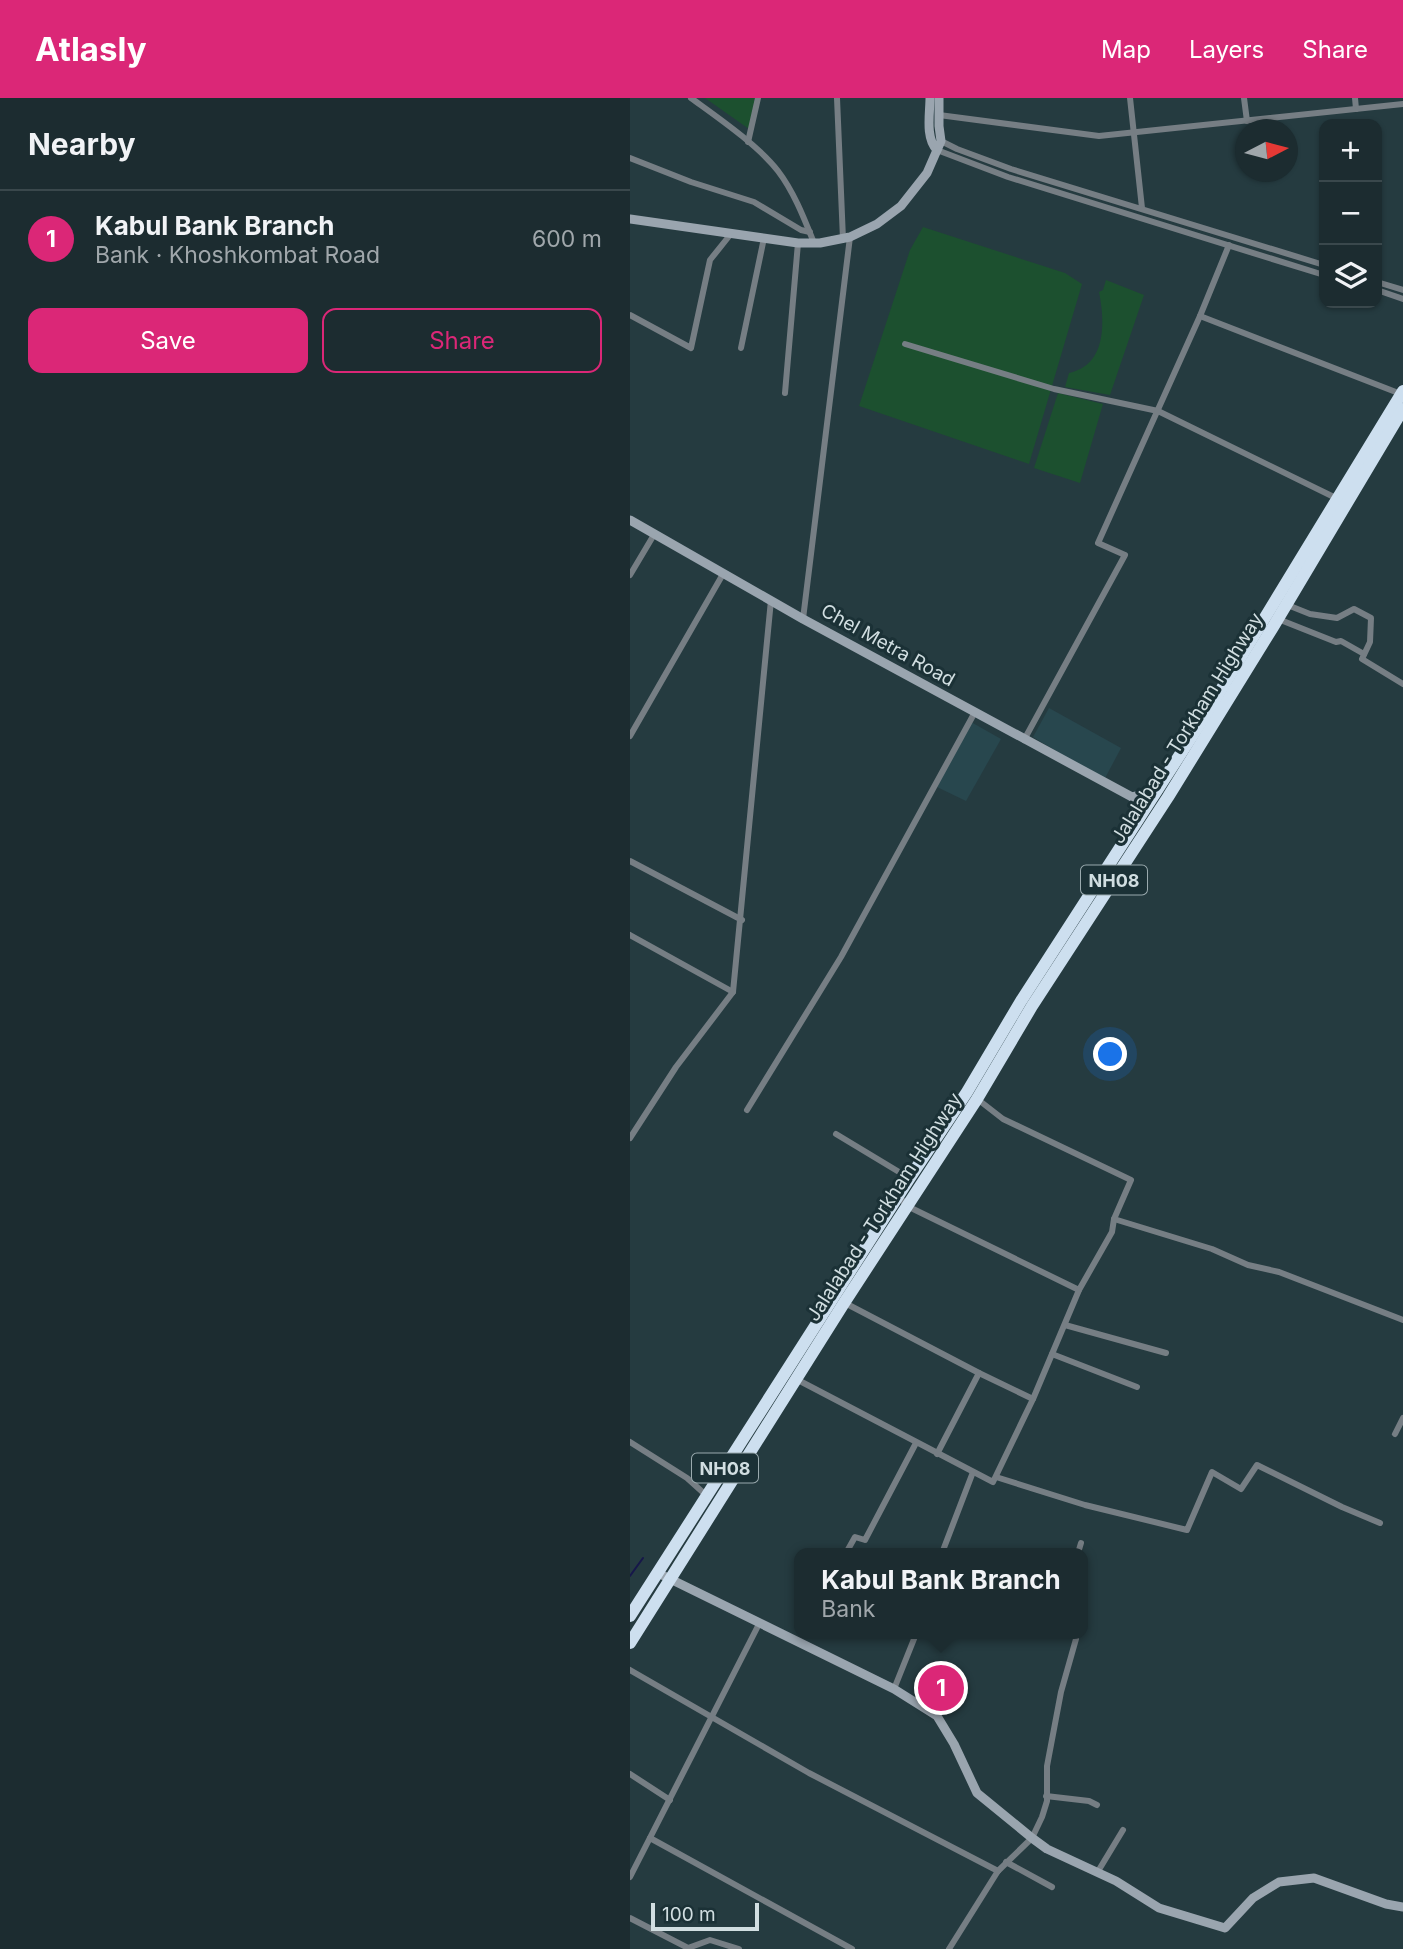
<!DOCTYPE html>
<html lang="en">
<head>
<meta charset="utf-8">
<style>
	:root { --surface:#1c2c30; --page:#29383c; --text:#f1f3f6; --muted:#a0a7ab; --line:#3a484c; --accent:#db2777 }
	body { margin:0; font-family:Inter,sans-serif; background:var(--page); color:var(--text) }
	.controls { position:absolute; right:21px; top:21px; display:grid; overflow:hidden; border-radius:14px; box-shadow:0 2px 5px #0004 }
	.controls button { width:63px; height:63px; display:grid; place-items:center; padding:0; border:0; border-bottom:2px solid var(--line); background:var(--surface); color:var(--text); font:35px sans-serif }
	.compass { position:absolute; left:605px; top:21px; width:63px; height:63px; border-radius:50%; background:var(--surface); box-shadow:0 2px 5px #0004; rotate:84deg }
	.scale { position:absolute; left:21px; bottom:18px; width:108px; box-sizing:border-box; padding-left:7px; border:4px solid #d1dee1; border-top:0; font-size:19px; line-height:24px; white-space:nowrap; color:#d1dee1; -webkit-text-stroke:5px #1b3136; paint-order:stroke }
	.you { position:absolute; left:481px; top:957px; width:24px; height:24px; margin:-18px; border:5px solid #fff; border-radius:50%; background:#1a73e8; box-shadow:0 0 0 10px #1a73e833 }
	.badge { display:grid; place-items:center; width:46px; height:46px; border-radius:50%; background:var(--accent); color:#fff; font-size:23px; font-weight:700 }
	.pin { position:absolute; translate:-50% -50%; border:4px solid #fff; box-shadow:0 2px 7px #0006 }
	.popup { position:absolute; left:164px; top:1450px; width:294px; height:91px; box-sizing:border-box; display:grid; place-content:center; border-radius:14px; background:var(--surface); filter:drop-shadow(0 2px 5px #0005); font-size:23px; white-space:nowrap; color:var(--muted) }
	.popup b { font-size:26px; color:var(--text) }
	.popup::after { content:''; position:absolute; left:50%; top:100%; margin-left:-14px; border:14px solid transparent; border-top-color:var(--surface) }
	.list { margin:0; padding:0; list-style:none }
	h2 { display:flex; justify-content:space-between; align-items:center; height:91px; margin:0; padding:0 28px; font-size:30px }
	h2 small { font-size:23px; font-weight:400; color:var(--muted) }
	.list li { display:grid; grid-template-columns:46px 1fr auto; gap:21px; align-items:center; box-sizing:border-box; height:98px; padding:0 28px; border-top:2px solid var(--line) }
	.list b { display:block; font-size:26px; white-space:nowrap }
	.list p { margin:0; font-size:23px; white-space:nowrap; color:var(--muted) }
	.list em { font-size:23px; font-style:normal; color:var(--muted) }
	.actions { display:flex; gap:14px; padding:21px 28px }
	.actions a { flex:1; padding:16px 0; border:2px solid var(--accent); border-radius:14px; text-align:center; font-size:24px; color:var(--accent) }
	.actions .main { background:var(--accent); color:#fff }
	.icon { flex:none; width:38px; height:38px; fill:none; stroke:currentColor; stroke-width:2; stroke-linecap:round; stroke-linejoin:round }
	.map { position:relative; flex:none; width:773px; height:1851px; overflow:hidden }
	header { display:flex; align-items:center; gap:42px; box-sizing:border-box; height:98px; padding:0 35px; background:var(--accent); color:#fff }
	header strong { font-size:33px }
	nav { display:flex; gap:38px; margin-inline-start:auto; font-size:24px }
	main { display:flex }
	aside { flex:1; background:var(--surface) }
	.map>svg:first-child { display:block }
	.built { fill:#28474e }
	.green { fill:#1c502f }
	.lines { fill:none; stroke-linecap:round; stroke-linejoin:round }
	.stream { stroke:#16174a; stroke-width:2 }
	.street { stroke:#767e84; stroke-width:6 }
	.secondary { stroke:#9aa5af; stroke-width:9 }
	.highway { stroke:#cddfef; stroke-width:12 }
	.labels { text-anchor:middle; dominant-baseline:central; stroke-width:6; stroke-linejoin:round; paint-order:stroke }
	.shield { fill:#1b3136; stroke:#9aaaae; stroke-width:2 }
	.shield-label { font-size:18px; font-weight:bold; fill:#d1dee1 }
	.street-label { font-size:19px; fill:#d1dee1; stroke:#1b3136 }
</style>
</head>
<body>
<header>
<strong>Atlasly</strong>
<nav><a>Map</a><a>Layers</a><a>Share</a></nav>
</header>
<main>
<aside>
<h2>Nearby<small></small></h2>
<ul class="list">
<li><span class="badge">1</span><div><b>Kabul Bank Branch</b><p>Bank · Khoshkombat Road</p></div><em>600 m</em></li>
</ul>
<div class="actions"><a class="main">Save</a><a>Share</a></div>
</aside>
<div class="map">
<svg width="773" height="1851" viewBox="0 0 773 1851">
	<rect width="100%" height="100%" fill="#253b40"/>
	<g class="built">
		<polygon points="419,610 491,650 474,682 403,639"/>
		<polygon points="341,624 371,641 336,703 307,689"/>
	</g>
	<g class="green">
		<polygon points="75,0 125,0 119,31"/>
		<polygon points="293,129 435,175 452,186 399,366 229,308 280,152"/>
		<path d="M476 182 514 197 480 297 435 289 439 275C477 267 475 224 469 194L473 192Z"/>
		<polygon points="428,295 473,306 450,385 404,370"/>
	</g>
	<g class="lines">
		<polyline class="stream" points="0,1478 13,1460"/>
		<g class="street">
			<path d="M61 0C87 19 128 47 148 73 164 94 174 120 184 145"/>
			<polyline points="207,0 213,141"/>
			<polyline points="500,0 512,110"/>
			<polyline points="614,0 617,23"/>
			<polyline points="725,0 726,11"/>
			<polyline points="309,17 469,38 773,6"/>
			<polyline points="311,43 327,51 381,71 694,167"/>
			<polyline points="118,44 128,0"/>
			<polyline points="307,52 378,79 694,177"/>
			<polyline points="0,60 61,84 124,104 171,132 180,134"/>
			<polyline points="599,147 570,218 771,296"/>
			<polyline points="747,184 773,192"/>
			<polyline points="747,192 773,201"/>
			<polyline points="0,217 61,250 80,162 100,137"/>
			<polyline points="275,246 424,291 528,313 708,401"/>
			<polyline points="111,250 134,140"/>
			<polyline points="155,295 168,145"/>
			<polyline points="0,477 25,435"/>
			<polyline points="655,506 680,516 707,520 724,511 741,520 740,544 732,561 773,586"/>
			<polyline points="173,521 220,139"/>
			<polyline points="648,521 706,544 711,543 734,556"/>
			<polyline points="0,638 93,476"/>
			<polyline points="394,642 495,457 468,445 570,218"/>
			<polyline points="0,763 112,822"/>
			<polyline points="0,837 103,894"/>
			<polyline points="117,1012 211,859 345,614"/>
			<polyline points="206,1036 279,1080"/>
			<polyline points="0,1040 46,969 103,894 141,502"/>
			<polyline points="268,1097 277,1108 449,1192"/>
			<polyline points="484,1121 582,1151 618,1167 649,1174 773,1222"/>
			<polyline points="215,1205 349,1275 403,1301"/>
			<polyline points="435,1227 536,1255"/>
			<polyline points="422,1256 507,1289"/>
			<polyline points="166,1281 363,1384 403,1301 449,1192 482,1134 484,1121 501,1082 373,1021 346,1000"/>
			<polyline points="765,1336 773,1320"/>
			<polyline points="0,1344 57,1380 77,1398"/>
			<polyline points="307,1356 349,1275"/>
			<polyline points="366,1379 455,1407 557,1432 582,1374 611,1391 627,1367 712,1409 750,1425"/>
			<polyline points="216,1455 225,1439 235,1442 286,1345"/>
			<polyline points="312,1455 343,1374"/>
			<polyline points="448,1455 451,1445"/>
			<polyline points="0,1572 179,1675 368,1773"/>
			<polyline points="264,1591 286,1536"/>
			<polyline points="0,1676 40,1702"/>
			<polyline points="416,1698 459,1703 467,1707"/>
			<polyline points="20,1740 222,1851"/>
			<polyline points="376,1764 422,1789"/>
			<polyline points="467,1775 493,1732"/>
			<polyline points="0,1779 129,1526"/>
			<polyline points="0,1820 58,1850 80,1842 109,1851"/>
			<polyline points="319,1851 368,1773 402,1740 412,1719 417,1703 417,1668 431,1594 446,1541"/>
		</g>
		<g class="secondary">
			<path d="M300 0C300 15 295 40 307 52"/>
			<polyline points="0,121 168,145 190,145 220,139 247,126 271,108 297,75 311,43 309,28 309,0"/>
			<polyline points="0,422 173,521 502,699"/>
			<polyline points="502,699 528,693"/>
			<polyline points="28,1475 264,1591 307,1618 324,1646 347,1695 402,1740 417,1751 486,1783 529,1810 595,1830 623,1800 649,1784 684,1780 756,1806 773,1809"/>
		</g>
		<g class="highway">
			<polyline points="0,1518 279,1081 337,994 391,903 575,618 773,293"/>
			<polyline points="0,1545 214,1205 347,1001 402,908 538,699 643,529 773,311"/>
		</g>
	</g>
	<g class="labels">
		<g class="shield">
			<rect x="451" y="767.5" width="66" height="29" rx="5"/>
			<rect x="62" y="1355.5" width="66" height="29" rx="5"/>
		</g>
		<g class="shield-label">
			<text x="484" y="782">NH08</text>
			<text x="95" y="1370">NH08</text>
		</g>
		<g class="street-label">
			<text transform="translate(258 547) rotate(29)">Chel Metra Road</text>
			<text transform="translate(557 630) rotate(-58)">Jalalabad - Torkham Highway</text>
			<text transform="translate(254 1109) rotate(-57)">Jalalabad - Torkham Highway</text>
		</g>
	</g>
</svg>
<div class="controls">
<button>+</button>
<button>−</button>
<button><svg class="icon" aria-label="layers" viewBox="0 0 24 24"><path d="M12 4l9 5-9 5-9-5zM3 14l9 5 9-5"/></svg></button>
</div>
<svg class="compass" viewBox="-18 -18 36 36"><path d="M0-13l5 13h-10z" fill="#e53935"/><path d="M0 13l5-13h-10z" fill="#a0a7ab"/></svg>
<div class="scale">100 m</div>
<div class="you"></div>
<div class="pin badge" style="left:311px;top:1590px">1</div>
<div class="popup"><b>Kabul Bank Branch</b>Bank</div>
</div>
</main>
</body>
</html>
